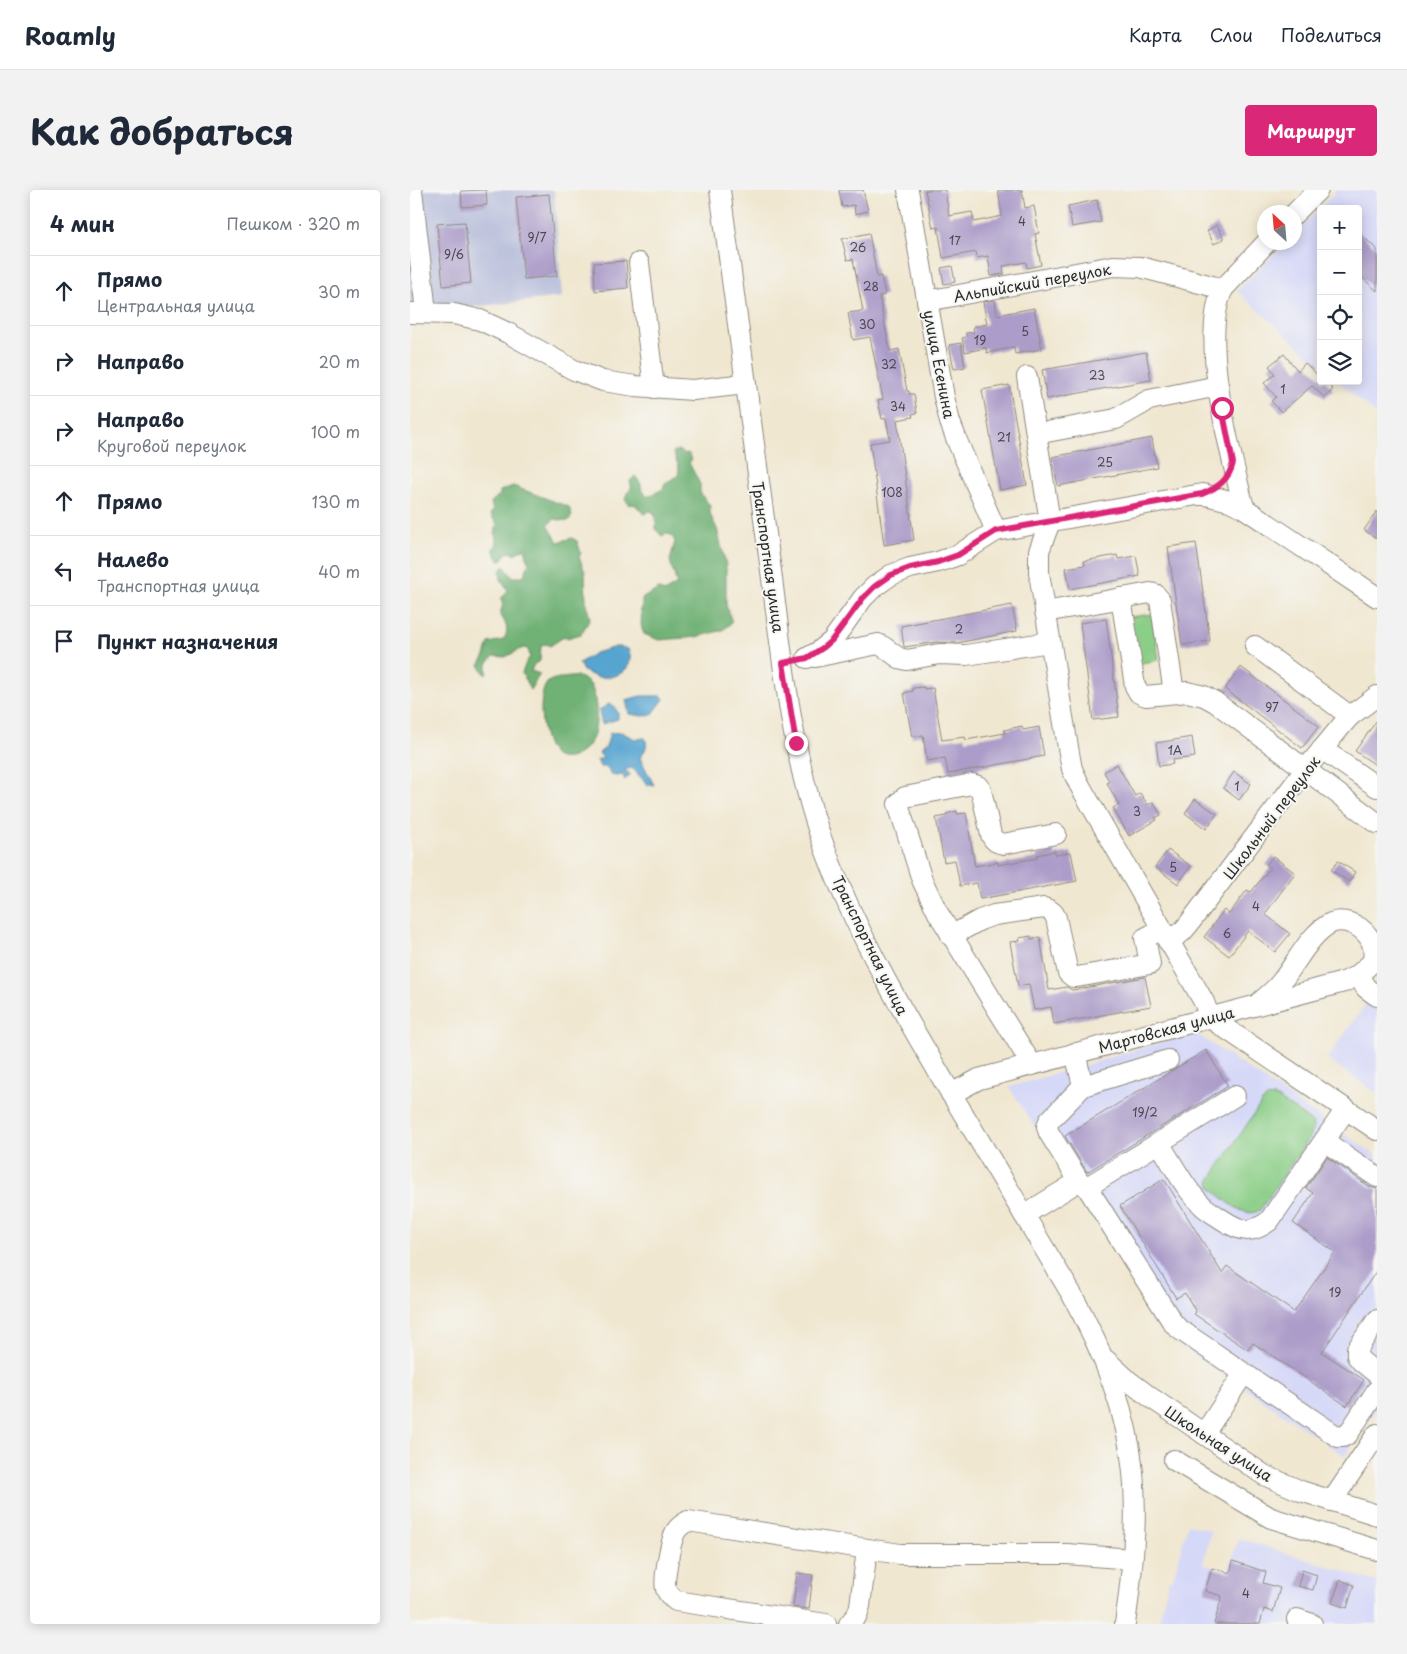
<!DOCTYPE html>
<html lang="ru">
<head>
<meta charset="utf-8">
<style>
	:root { --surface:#fff; --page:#f2f2f3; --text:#1f2937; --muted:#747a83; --line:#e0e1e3; --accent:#db2777 }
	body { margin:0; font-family:"Playpen Sans",sans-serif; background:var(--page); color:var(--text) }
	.controls { position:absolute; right:15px; top:15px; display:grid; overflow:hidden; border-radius:5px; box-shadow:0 2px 12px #0003 }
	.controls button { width:45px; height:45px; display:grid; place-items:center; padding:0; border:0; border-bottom:1px solid var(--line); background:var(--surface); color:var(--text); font:25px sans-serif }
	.compass { position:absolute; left:847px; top:15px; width:45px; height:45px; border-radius:50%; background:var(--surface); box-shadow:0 2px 12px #0003; rotate:334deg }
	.stop { position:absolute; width:15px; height:15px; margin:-11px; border:4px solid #db2777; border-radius:50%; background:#fff }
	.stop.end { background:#db2777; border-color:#fff; box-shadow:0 1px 5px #0008 }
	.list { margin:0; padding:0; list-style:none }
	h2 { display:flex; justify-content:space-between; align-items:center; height:65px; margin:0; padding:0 20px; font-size:21px }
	h2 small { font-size:16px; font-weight:400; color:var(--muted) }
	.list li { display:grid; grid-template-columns:32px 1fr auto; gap:15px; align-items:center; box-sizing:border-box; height:70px; padding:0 20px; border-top:1px solid var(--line) }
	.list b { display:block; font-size:19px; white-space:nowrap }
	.list p { margin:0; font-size:16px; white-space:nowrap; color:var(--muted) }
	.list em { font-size:16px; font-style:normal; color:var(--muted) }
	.icon { flex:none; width:28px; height:28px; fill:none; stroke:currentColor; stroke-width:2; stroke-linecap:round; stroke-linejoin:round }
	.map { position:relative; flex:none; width:967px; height:1434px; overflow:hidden; border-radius:5px }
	header { display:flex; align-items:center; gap:30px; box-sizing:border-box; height:70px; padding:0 25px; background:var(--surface); border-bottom:1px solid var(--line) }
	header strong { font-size:24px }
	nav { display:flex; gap:28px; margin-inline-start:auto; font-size:18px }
	.intro { display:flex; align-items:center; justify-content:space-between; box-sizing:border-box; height:120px; padding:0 30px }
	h1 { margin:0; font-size:35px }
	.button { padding:12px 22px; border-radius:5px; background:var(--accent); color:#fff; font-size:18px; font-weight:700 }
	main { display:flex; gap:30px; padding:0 30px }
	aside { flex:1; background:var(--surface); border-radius:5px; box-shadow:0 2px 12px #0003 }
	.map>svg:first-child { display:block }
	.built { fill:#d6d8f8 }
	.industrial { fill:#bec3dd }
	.green { fill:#8bce87; stroke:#5b7c59 }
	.forest { fill:#70b174; stroke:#4e6e50 }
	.water { fill:#56a4d0; stroke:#40687e }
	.building { fill:#ac9cc9 }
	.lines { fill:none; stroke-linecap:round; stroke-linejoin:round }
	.minor-casing { stroke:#8e897e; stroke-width:22 }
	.minor { stroke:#fff; stroke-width:20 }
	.route { stroke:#db2777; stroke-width:6 }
	.labels { text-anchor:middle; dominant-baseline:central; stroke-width:4; stroke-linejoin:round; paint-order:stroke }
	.number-label { font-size:12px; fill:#4b4752 }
	.street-label { font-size:15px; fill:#2b2b2b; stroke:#f6f6f2 }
</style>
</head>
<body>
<header>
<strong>Roamly</strong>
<nav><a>Карта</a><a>Слои</a><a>Поделиться</a></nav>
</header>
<div class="intro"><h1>Как добраться</h1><a class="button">Маршрут</a></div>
<main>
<aside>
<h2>4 мин<small>Пешком · 320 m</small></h2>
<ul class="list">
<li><svg class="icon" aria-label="ahead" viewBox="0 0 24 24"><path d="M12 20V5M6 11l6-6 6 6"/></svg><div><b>Прямо</b><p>Центральная улица</p></div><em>30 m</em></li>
<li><svg class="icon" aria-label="right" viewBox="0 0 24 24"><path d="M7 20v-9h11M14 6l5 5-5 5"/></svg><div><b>Направо</b></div><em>20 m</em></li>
<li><svg class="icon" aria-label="right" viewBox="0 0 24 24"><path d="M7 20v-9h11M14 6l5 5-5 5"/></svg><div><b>Направо</b><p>Круговой переулок</p></div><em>100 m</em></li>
<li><svg class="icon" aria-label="ahead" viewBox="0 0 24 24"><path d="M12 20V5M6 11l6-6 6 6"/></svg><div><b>Прямо</b></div><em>130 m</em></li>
<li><svg class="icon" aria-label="left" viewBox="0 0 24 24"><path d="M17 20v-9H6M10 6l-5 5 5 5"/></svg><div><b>Налево</b><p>Транспортная улица</p></div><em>40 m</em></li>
<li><svg class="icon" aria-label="arrive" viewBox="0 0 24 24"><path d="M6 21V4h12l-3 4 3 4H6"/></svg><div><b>Пункт назначения</b></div></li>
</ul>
</aside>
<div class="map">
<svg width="967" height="1434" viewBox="0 0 967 1434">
	<rect width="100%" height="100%" fill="#f6f6f2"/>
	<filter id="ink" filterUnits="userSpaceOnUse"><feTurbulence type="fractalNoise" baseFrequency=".02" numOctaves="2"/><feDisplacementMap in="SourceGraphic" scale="10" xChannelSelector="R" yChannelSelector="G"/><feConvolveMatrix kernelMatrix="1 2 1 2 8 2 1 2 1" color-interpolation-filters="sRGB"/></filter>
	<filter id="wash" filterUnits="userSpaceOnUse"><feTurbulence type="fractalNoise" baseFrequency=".0096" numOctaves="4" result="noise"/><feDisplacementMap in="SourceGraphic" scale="20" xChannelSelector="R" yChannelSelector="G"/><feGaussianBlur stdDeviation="1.12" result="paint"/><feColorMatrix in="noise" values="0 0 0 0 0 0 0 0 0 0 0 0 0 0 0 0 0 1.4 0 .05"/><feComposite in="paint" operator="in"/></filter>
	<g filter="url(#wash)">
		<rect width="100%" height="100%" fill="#f0e7d0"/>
		<g class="built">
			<polygon points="927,0 967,0 967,225 928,191 948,191 948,19 911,19 911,176 827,101 875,53 884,52 885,43"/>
			<polygon points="967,798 967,903 917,869"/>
			<polygon points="785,843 967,966 967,1218 935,1266 765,1152 599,897"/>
			<polygon points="778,1334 801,1341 793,1374 818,1381 829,1348 967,1392 967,1434 748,1434 759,1389 763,1389"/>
		</g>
		<polygon class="industrial" points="0,0 144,0 152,107 0,124"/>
		<g class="green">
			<polygon points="742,424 749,470 726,474 719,427"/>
			<path d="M864 907 869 909 899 930 903 934V942L850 1020C835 1030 816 1010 804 1001L801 997 800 990 852 912 857 908Z"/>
		</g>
		<g class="forest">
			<path d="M268 260 274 264 278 263 282 269 279 273 290 294V302L300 316V324L307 339 316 375V415L322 432 313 440 287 447 249 450 234 444C228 432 234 428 230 419L232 417V410L233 408 249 399 254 402 267 394 260 371 265 351 261 345 257 344 252 346 246 340V327L243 322 239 321 235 324C229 321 229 317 224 314L220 315 215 309 217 303C222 299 222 296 220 291L225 286 231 294V298L237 307 253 299 255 293 268 286 269 277 263 262Z"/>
			<path d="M103 296 159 317 162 326 158 331 144 329 138 335 148 352 162 348 167 351 171 363 169 367 175 382 176 412 180 429 171 444 157 448 155 446 140 456 136 454 131 456 130 471 124 474 121 481 130 484 120 500 112 483 117 470 120 468 118 459 113 458 95 467 84 466 77 474V483L75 484 69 475 75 466 79 453 93 450C100 441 96 433 90 424L93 414 91 409 98 400 91 389 90 381 94 376 102 387H113L119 374 115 358 104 364 99 362 94 365 93 369 89 371 83 359 87 354 85 344 87 334 80 324 83 321 81 312 90 305V301Z"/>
			<path d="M167 486C170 488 175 489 178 492 188 501 188 535 183 547 178 559 164 571 150 568 131 565 125 504 138 492 144 487 159 488 167 486Z"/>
		</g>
		<g class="water">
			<path d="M205 457H211L218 459C227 479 206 490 188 487 182 486 178 483 173 481L169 473 185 463Z"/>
			<polygon points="230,506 252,506 254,509 242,525 233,526 219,524 216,510"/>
			<polygon points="199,514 204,516 208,523 208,529 192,534 189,522 191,519"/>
			<path d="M211 542 225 549 235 548C239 556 234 562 230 568L244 595H238L222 578 214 580 219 583 220 585 215 590 213 585 206 586 201 585 197 577H190L187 570 193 568 189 563 196 557 200 543Z"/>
		</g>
		<g id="blocks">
			<g class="building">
				<polygon points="76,0 77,15 52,17 51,1"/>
				<polygon points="429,0 453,0 458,21 445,24 444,15 432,17"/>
				<polygon points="515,0 535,0 539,26 562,22 564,32 592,26 588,0 612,0 615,18 624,16 629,43 625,44 631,75 617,78 616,72 593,76 594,84 581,86 578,66 567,68 566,62 533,68 528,37 523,38"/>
				<polygon points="139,4 147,86 114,89 106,7"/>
				<polygon points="687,10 691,32 662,37 658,16"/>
				<polygon points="55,32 61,93 33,96 27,34"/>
				<polygon points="807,35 814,49 804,54 797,41"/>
				<polygon points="948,42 967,59 967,101 948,84"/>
				<polygon points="459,43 467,87 471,86 475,105 469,106 480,161 489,159 497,201 499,201 499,204 504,204 507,223 502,224 503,227 487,230 504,350 474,355 460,253 480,250 476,228 472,229 468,210 473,209 460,147 443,150 438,123 453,121 443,69 437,70 432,49"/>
				<polygon points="216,71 218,98 185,101 184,73"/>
				<polygon points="542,76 545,92 534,94 531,78"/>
				<polygon points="585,110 587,125 624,118 632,159 605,164 604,157 577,163 576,158 555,162 552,148 556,147 556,143 564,142 563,137 577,134 573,112"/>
				<polygon points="551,153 555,177 544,179 539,155"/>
				<polygon points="736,162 741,190 637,209 632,180"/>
				<polygon points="874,164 888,181 895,173 911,188 911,191 915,191 923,199 915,208 902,196 871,222 861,211 866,207 854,193 865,184 859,176"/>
				<polygon points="599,195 617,295 590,300 572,200"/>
				<polygon points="742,248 747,277 648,296 642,267"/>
				<polygon points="967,321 967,349 954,340"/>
				<polygon points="786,353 800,451 772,455 758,357"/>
				<polygon points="707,365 708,369 726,366 730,386 660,399 656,378 675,375 674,371"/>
				<polygon points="602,415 607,441 547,453 527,452 494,457 491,436"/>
				<polygon points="696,429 709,527 683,530 670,433"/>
				<polygon points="831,477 909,536 892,558 815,499"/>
				<polygon points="514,497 514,499 523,498 532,550 555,547 556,550 595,543 594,540 612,536 613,540 629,537 634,566 538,584 535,568 517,571 513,545 502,547 494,503 503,501 503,498"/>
				<polygon points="967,530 967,576 945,561"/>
				<polygon points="782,547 785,567 762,570 763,574 749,576 746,553"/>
				<polygon points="707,574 725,606 730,603 738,615 743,612 751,625 745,628 747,630 719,646 703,618 709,615 697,593 699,591 694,582"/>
				<polygon points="824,582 841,594 829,610 813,598"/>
				<polygon points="785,609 807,624 796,639 775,623"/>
				<polygon points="547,621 547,624 556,623 565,676 588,672 588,675 627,668 627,665 645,661 645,665 661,662 667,691 570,709 567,693 550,696 545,670 534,672 526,628 536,626 536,624"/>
				<polygon points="758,660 781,676 768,694 745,677"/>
				<polygon points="863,666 885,683 855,724 880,744 865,762 838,741 819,766 794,747 814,720 819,724 837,700 841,702 860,678 856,675"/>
				<polygon points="928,671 945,682 939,692 921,680"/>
				<polygon points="621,746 621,749 630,747 639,800 657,797 662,800 669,799 735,787 741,816 644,834 641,817 624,820 619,794 608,796 600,752 610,751 609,748"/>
				<polygon points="796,860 818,896 677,982 655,946"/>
				<polygon points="917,967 960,997 967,999 967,1080 912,1162 954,1190 937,1216 843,1153 838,1160 784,1124 786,1122 775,1103 766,1108 710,1016 754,989 812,1083 817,1076 884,1122 925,1062 883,1033 903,1003 896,998"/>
				<polygon points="823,1371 856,1382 853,1393 870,1398 863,1422 854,1419 850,1434 804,1434 812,1406 795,1401 802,1378 820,1383"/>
				<polygon points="892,1380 907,1385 903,1400 888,1396"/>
				<polygon points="387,1383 403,1385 399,1419 383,1417"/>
				<polygon points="930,1390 944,1395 937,1418 922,1413"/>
			</g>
		</g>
	</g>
	<g filter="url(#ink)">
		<use href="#blocks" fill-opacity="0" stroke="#8e897e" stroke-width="1"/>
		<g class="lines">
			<g class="minor-casing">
				<g id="minor">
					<polyline points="2,0 16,122"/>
					<path d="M310 0C326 127 343 254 361 381 373 474 382 570 415 659 447 745 495 826 542 905 582 971 622 1037 661 1103 691 1157 717 1220 723 1282 728 1332 722 1384 715 1434"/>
					<polyline points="498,0 534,207 540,232 548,253 586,341"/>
					<polyline points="884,24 908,0"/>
					<polyline points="229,73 244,198"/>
					<polyline points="517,111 703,76 730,77 813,99"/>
					<polyline points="0,123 44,124 70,130 98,143 164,180 193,191 225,196 283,200 335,194"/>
					<polyline points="617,187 640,332 629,361 629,383 659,563 662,579 669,594 794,812 800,828 967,940"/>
					<polyline points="626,244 706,229 739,210 808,196"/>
					<path d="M834 318C821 265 789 148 813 99L857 52"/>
					<polyline points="711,408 725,496 729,503 736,506 777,502 794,506 805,512 967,633"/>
					<polyline points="635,422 740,403 745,404 750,410 764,503"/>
					<polyline points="845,456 940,526"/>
					<polyline points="405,467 468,454 474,457 489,468 497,470 529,464 556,465 640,452"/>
					<polyline points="397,468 408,462 422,451 453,408 464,397 481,385 500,378 528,372 548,365 586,341 792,304 820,311 834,318 967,407"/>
					<polyline points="912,559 967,597"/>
					<path d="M541 746 570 730 584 725 634 718C640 720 644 722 646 728L658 783 663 787H667L740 774 735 748 752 739"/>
					<polyline points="758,751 772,742 778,735 895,580 933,534 940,526 967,506"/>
					<polyline points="948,785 956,798 967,806"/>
					<path d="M849 813C857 806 865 800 871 792 886 774 900 743 921 733 931 729 942 733 950 738 962 747 965 757 963 771"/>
					<polyline points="665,863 673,896 639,931 637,937 639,943 669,991 677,997 763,1133 769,1139 928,1247 933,1247 938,1244 967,1200"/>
					<path d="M622 875 528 723 512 690 488 614 495 607 562 594 568 596 571 600 581 645C584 651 586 652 593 654L646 644"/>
					<polyline points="673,896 758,870"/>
					<polyline points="541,904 569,889 934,792 948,785 967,768"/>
					<polyline points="914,951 967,987"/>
					<path d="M749 953C763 974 775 1000 794 1017 800 1022 807 1026 813 1030 831 1042 842 1044 859 1031L936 919"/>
					<polyline points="677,997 825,906"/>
					<polyline points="614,1025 669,991"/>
					<polyline points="967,1130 947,1159 947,1166 951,1171 967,1184"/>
					<polyline points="696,1170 720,1192 740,1207 854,1285 891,1301 967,1325"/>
					<polyline points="794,1244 834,1183"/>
					<polyline points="764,1270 861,1328 967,1360"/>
					<polyline points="922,1311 967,1244"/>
					<polyline points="887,1429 902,1434"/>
					<path d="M416 1434 266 1411C262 1408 258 1404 256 1399 253 1390 261 1349 266 1341 269 1336 273 1334 278 1331L490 1364H657L722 1369"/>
					<polyline points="439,1434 447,1425 450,1416 457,1359"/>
				</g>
			</g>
			<use href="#minor" class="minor"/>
		</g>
	</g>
	<g class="lines" filter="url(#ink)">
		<path class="route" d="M386 553 373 473 397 468 414 457 422 450 453 408 464 397 481 385 500 378 528 372 548 365 586 341 792 304C807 298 819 290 823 273L812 218"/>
	</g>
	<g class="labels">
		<g class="number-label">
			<text x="612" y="31">4</text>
			<text x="127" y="47">9/7</text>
			<text x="545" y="50">17</text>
			<text x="448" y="57">26</text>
			<text x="44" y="64">9/6</text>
			<text x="461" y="96">28</text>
			<text x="457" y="134">30</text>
			<text x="615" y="141">5</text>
			<text x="570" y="150">19</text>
			<text x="479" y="174">32</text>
			<text x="687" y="185">23</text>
			<text x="873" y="199">1</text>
			<text x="488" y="216">34</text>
			<text x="594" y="247">21</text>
			<text x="695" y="272">25</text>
			<text x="482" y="302">108</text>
			<text x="549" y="439">2</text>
			<text x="862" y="517">97</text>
			<text x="765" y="560">1А</text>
			<text x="827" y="596">1</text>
			<text x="727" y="621">3</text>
			<text x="763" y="677">5</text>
			<text x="846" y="716">4</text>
			<text x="817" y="743">6</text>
			<text x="735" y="922">19/2</text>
			<text x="925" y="1102">19</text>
			<text x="836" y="1403">4</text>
		</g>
		<g class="street-label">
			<text transform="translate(622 92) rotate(-10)">Альпийский переулок</text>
			<text transform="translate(530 174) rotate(79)">улица Есенина</text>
			<text transform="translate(359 367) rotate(82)">Транспортная улица</text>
			<text transform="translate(861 627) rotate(-53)">Школьный переулок</text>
			<text transform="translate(461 755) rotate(64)">Транспортная улица</text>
			<text transform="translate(756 839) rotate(-15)">Мартовская улица</text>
			<text transform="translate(809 1253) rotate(33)">Школьная улица</text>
		</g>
	</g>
</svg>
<div class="controls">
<button>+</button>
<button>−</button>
<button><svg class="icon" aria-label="locate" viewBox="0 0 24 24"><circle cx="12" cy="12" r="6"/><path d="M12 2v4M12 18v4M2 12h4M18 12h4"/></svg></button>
<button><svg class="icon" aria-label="layers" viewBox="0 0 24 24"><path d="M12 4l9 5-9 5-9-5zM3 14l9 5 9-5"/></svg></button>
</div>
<svg class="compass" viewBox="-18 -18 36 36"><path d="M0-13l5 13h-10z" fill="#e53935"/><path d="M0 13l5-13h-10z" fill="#747a83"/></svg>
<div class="stop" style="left:812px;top:218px"></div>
<div class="stop end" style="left:386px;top:553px"></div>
</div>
</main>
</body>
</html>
